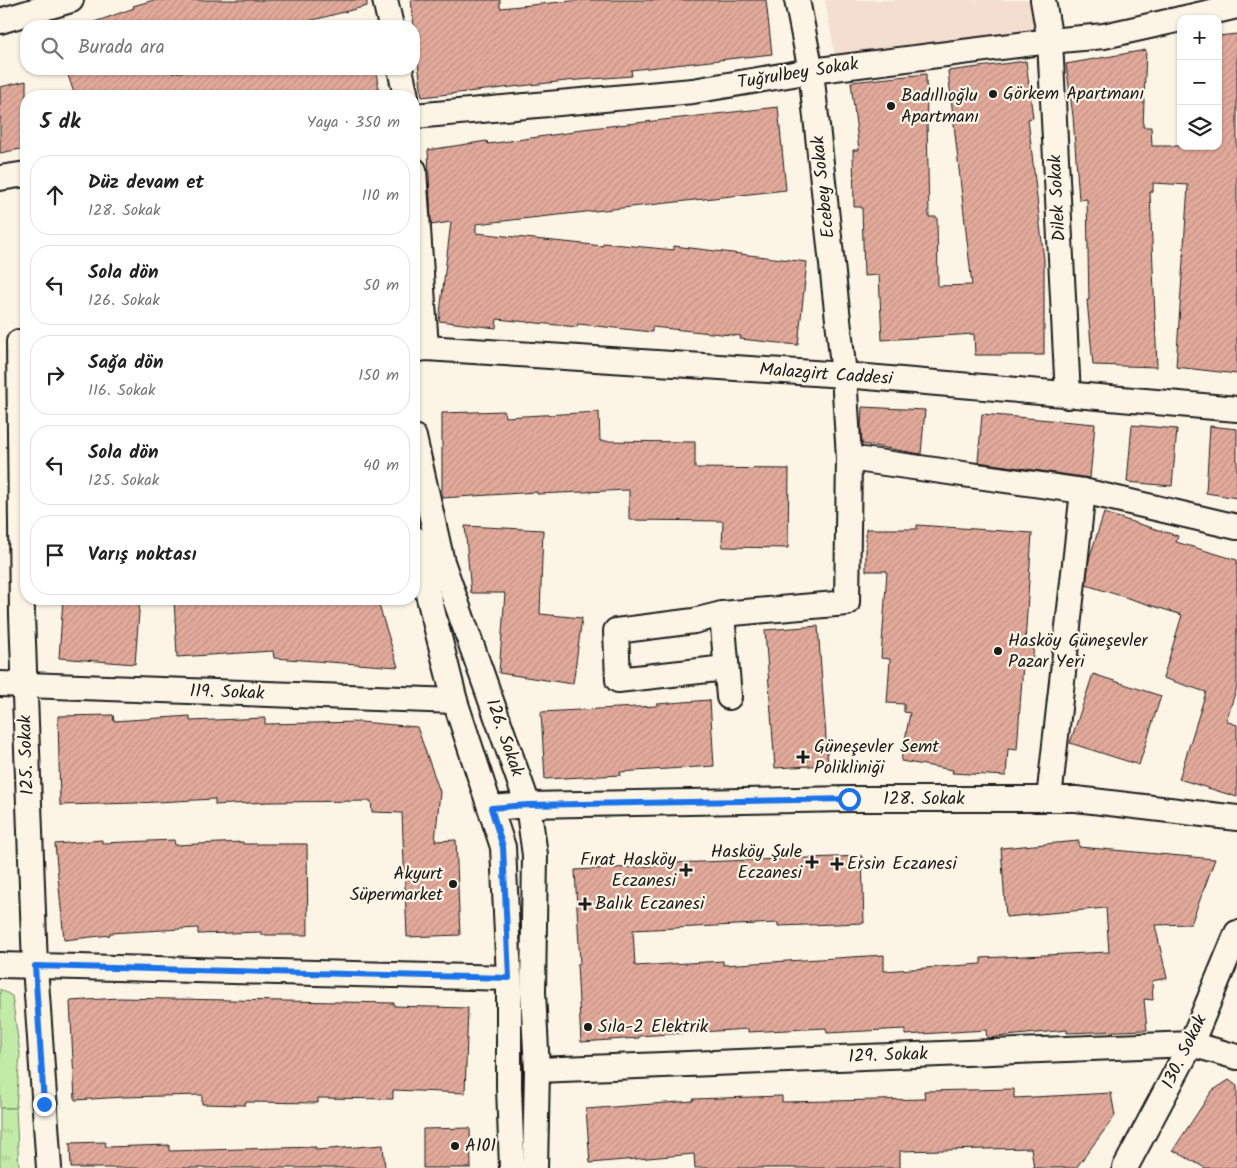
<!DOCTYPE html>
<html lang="tr">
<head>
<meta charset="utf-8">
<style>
	:root { --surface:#fff; --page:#f2f2f2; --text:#222; --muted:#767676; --line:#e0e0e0 }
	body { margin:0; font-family:Kalam,sans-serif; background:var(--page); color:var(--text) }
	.controls { position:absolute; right:15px; top:15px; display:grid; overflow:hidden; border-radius:10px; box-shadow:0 1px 4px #0004 }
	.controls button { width:45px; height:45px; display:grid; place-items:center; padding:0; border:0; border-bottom:1px solid var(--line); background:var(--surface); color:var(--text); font:25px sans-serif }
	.stop { position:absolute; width:15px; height:15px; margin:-11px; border:4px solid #1a73e8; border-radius:50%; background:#fff }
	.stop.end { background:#1a73e8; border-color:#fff; box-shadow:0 1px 5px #0008 }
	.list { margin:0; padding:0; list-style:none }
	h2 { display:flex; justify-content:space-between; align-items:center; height:65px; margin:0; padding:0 20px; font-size:21px }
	h2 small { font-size:16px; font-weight:400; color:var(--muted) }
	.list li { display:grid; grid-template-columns:32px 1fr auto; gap:15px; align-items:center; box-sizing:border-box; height:80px; margin:0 10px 10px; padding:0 10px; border:1px solid var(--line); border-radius:20px }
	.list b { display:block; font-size:19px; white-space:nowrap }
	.list p { margin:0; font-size:16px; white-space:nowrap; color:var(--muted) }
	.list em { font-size:16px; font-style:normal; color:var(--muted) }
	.icon { flex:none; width:28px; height:28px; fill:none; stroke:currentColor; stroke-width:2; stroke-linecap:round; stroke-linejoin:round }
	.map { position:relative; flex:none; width:1237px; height:1168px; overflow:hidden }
	.search { position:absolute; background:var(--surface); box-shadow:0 1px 4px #0004; left:20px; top:20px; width:400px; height:55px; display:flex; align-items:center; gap:12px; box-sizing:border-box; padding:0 18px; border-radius:20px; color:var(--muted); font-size:19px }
	.panel { position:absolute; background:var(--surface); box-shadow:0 1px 4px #0004; left:20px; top:90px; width:400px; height:515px; border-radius:20px }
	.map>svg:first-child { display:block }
	.built { fill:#f4decf }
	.green { fill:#c2eba7; stroke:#6f8462 }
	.park { fill:url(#park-tufts); stroke:#6f8462 }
	.building { fill:url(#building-hatch); stroke:#1c1c1c }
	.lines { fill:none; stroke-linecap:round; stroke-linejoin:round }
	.minor-casing { stroke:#1c1c1c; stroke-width:28 }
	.minor { stroke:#fcf5e5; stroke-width:24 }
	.route { stroke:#1a73e8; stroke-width:6 }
	.poi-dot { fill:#1c1c1c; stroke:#fcf5e5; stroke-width:2 }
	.labels { text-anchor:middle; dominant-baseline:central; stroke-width:4.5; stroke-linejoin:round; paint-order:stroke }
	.street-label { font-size:18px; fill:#1c1c1c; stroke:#fcf5e5 }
	.poi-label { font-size:18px; fill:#1c1c1c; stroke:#fcf5e5; text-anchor:start }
</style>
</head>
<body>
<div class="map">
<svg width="1237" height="1168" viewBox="0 0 1237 1168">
	<defs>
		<pattern id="park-tufts" width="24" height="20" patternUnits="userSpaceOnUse" patternTransform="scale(1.25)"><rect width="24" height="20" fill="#c2eba7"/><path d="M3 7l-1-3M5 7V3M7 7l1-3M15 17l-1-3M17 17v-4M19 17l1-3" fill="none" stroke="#a6c98f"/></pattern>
		<pattern id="building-hatch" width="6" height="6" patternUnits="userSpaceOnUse" patternTransform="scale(1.25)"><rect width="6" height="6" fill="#e2aa9b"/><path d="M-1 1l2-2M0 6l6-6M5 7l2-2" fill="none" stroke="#c19285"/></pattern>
	</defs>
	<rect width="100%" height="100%" fill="#fcf5e5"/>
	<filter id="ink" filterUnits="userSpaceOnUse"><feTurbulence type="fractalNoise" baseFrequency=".02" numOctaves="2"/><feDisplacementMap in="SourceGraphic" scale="10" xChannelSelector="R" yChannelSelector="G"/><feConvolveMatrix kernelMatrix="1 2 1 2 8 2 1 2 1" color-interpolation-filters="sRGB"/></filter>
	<g filter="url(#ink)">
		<polygon class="built" points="825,0 1031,0 1036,30 835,55"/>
		<polygon class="green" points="0,989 12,996 20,1054 16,1108 0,1108"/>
		<polygon class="park" points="0,1108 16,1108 19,1168 0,1168"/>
		<g class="building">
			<polygon points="154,0 367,0 367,6 290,26 89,26 89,24 134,8 133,6"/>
			<polygon points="411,0 500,0 500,8 582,0 766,0 772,54 631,70 632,76 566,81 422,97"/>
			<polygon points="1237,34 1237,374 1176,367 1188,185 1153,183 1153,192 1150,192 1157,367 1093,365 1087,300 1089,300 1087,199 1079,200 1073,116 1066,64 1146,50 1143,127 1151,127 1152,146 1218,146 1218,36"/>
			<polygon points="1026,61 1033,118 1028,119 1044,260 1044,355 975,355 974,334 882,340 879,275 864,276 862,207 854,207 853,150 859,150 851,82 926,74 929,217 937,217 938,286 972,285 948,71"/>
			<polygon points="66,69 172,69 172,73 201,69 376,69 379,96 75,96"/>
			<polygon points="26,81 26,148 0,153 0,87"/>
			<polygon points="778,107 786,190 476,224 476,233 603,246 603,243 674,250 674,246 807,262 798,345 740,339 741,336 652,327 652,332 578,324 577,327 497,319 496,328 439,321 451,222 431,225 428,150 487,141 488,144 574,132 574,130"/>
			<polygon points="862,407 925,410 921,454 862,444 861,427"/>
			<polygon points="504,411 505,417 599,412 600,441 695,442 695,468 789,469 788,548 722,547 723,521 629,520 629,490 537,494 537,492 442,498 442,413"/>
			<polygon points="982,414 1095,424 1090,478 978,462"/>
			<polygon points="1132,425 1177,429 1172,486 1127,482"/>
			<polygon points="1210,426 1237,429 1237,498 1206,493"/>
			<polygon points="1104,513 1178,536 1176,542 1237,560 1237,687 1226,721 1237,725 1237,797 1179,779 1206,692 1163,678 1182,615 1086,585 1089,559"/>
			<polygon points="917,525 1032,533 1025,643 1034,644 1032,665 1023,664 1017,750 1008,749 1006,776 952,773 953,770 901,761 910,713 904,712 904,704 887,703 890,659 881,658 887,571 866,571 866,529 917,529"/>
			<polygon points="465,526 543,530 540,614 582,618 573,684 499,673 505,593 471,593"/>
			<polygon points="63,599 140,599 135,664 59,658"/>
			<polygon points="174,599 377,599 398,667 274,658 273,651 177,657"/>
			<polygon points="818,626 828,765 775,768 765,630"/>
			<polygon points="1093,674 1161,696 1139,765 1070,743"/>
			<polygon points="710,700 714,766 620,772 621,775 545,779 541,712 656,706 657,704"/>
			<polygon points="113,715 114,721 190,716 190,721 265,718 265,724 361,722 417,727 440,792 435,841 456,840 460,935 407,937 402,813 372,812 371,801 268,802 215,805 215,799 137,803 60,805 58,716"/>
			<polygon points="102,840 102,843 174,840 175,845 243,842 243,844 307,844 308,935 261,935 261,932 198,934 198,928 110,933 110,935 64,940 55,844"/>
			<polygon points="1079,841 1079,847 1215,859 1191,924 1155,925 1167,978 1152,981 1153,1000 1144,999 1147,1030 1067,1033 1067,1030 987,1038 986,1030 905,1035 905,1029 827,1033 826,1028 748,1032 748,1029 639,1036 639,1038 581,1042 577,964 580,964 575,870 674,865 674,863 862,856 864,923 778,926 778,923 633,930 635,966 723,961 723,965 884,955 884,971 981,964 981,958 1109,952 1106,908 1006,917 1001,848"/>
			<polygon points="119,998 394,1003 394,1006 468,1008 465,1093 393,1090 393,1099 318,1098 318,1103 245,1102 245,1105 202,1104 202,1095 124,1097 75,1100 70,1001"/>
			<polygon points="1229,1080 1237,1086 1237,1168 1205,1168 1173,1150 1212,1091"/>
			<polygon points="1014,1089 1014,1098 1111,1093 1115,1116 1076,1168 1034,1168 1031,1148 900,1151 900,1168 695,1168 694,1154 590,1163 586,1109 693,1101 693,1099 782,1096 782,1102 925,1099 924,1091"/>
			<polygon points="470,1128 471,1168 423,1168 423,1129"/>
			<polygon points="105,1142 106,1147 169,1145 169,1151 316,1147 316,1150 383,1145 385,1168 71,1168 70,1143"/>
		</g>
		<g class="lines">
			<g class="minor-casing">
				<g id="minor">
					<polyline points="385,0 391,26"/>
					<polyline points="1043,0 1050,41 1068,396"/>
					<polyline points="1181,19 1237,6"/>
					<polyline points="0,21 71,0"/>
					<polyline points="400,69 406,96"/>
					<polyline points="414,116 693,91 811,71 1050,41 1104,36 1181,19"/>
					<polyline points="414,170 426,348"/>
					<polyline points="0,178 26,174"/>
					<polyline points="19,342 22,615 35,966 49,1168"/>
					<polyline points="414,350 426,348 844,375 1237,409"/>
					<polyline points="414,437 442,562 528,805 535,855 533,992 537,1070 535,1168"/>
					<polyline points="849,458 1083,491 1237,527"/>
					<polyline points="414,538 455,701 503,847 509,978 509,1087 512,1168"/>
					<polyline points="722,614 694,621 616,631 618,680 726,668"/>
					<polyline points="0,684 455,701"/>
					<polyline points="729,697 722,614 847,603 849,458 844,375 811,71 797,0"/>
					<polyline points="1049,799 1083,491"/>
					<polyline points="491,808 528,805 849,799 1076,799 1237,818"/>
					<polyline points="0,965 509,978"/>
					<polyline points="537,1070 1191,1044 1237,1057"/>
					<polyline points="1125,1168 1191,1044 1237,933"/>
				</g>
			</g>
			<use href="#minor" class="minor"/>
		</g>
	</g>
	<g class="lines" filter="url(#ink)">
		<polyline class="route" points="44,1104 35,966 509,978 503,847 491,808 528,805 849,799"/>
	</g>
	<g class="poi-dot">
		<circle cx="993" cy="94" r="5"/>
		<circle cx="891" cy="106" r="5"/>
		<circle cx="998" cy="651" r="5"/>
		<path d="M800.5 749.5h5v5h5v5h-5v5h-5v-5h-5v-5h5z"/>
		<path d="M809.5 854.5h5v5h5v5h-5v5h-5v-5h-5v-5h5z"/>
		<path d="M834.5 856.5h5v5h5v5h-5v5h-5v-5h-5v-5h5z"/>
		<path d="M683.5 862.5h5v5h5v5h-5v5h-5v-5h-5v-5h5z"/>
		<circle cx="453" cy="884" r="5"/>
		<path d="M582.5 896.5h5v5h5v5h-5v5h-5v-5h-5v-5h5z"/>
		<circle cx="588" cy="1027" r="5"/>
		<circle cx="455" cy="1146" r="5"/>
	</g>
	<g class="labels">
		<g class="street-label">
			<text transform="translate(798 74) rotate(-9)">Tuğrulbey Sokak</text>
			<text transform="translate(824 187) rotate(-96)">Ecebey Sokak</text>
			<text transform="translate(1058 198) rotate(-93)">Dilek Sokak</text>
			<text transform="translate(826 375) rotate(4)">Malazgirt Caddesi</text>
			<text transform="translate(227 693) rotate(2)">119. Sokak</text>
			<text transform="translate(504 738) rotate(71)">126. Sokak</text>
			<text transform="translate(27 755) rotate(-92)">125. Sokak</text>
			<text x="924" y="799">128. Sokak</text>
			<text transform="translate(1185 1052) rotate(-64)">130. Sokak</text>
			<text transform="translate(888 1056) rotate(-2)">129. Sokak</text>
		</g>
		<g class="poi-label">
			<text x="1003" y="94">Görkem Apartmanı</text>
			<text x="901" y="96">Badıllıoğlu<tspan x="901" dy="21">Apartmanı</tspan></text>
			<text x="1008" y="641">Hasköy Güneşevler<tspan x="1008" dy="21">Pazar Yeri</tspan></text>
			<text x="814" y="747">Güneşevler Semt<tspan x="814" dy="21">Polikliniği</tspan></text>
			<text x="802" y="852" text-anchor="end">Hasköy Şule<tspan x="802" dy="21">Eczanesi</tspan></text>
			<text x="676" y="860" text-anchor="end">Fırat Hasköy<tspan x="676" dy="21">Eczanesi</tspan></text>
			<text x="847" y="864">Ersin Eczanesi</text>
			<text x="443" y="874" text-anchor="end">Akyurt<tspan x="443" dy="21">Süpermarket</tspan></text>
			<text x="595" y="904">Balık Eczanesi</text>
			<text x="598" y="1027">Sıla-2 Elektrik</text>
			<text x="465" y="1146">A101</text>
		</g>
	</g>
</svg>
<div class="controls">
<button>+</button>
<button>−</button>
<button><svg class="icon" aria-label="layers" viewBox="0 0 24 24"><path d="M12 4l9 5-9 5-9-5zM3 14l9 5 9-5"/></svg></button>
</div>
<div class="stop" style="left:849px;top:799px"></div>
<div class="stop end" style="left:44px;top:1104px"></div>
<div class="search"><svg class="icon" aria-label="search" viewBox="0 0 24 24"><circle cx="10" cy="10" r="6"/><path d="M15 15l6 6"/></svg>Burada ara</div>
<section class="panel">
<h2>5 dk<small>Yaya · 350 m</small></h2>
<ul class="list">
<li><svg class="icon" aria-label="ahead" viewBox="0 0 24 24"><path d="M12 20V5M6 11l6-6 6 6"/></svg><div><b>Düz devam et</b><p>128. Sokak</p></div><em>110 m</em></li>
<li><svg class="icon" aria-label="left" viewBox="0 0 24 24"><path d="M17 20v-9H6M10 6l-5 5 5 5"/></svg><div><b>Sola dön</b><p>126. Sokak</p></div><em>50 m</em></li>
<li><svg class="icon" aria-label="right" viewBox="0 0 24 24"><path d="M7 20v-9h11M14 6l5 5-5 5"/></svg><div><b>Sağa dön</b><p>116. Sokak</p></div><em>150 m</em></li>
<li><svg class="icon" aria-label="left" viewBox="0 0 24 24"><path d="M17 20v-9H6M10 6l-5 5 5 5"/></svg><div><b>Sola dön</b><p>125. Sokak</p></div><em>40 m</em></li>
<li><svg class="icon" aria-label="arrive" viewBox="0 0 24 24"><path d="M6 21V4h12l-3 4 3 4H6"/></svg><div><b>Varış noktası</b></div></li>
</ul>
</section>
</div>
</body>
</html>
